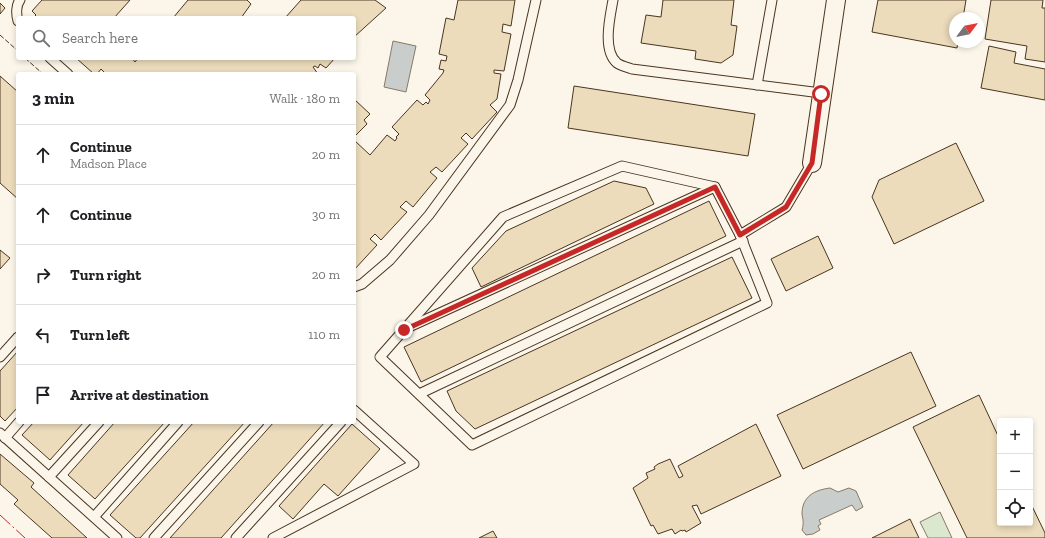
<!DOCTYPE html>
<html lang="en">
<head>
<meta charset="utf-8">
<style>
	:root { --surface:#fff; --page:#f6f6f6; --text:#202124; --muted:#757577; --line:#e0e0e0 }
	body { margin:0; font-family:"Zilla Slab",serif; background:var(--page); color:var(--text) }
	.controls { position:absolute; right:12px; bottom:12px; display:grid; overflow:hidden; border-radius:4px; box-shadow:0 2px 6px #0003 }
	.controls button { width:36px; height:36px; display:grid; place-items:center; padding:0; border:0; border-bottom:1px solid var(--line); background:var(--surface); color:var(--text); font:20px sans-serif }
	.compass { position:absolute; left:949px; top:12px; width:36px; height:36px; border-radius:50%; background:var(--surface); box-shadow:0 2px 6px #0003; rotate:58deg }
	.stop { position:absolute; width:12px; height:12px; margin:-9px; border:3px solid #c62828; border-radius:50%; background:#fff }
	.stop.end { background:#c62828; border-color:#fff; box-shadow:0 1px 4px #0008 }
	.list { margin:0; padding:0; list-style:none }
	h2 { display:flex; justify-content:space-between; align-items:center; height:52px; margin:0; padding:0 16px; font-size:17px }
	h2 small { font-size:13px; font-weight:400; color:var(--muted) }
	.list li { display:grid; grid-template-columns:26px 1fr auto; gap:12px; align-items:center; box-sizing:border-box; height:60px; padding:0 16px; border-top:1px solid var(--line) }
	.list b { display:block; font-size:15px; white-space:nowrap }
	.list p { margin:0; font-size:13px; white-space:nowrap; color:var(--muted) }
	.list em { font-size:13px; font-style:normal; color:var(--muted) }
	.icon { flex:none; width:22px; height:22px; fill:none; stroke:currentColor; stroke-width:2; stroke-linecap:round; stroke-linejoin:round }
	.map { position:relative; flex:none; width:1045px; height:538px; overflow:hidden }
	.search { position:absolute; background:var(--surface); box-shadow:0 2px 6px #0003; left:16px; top:16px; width:340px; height:44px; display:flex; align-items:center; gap:10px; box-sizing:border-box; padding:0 14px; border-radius:4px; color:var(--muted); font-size:15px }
	.panel { position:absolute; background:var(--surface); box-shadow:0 2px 6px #0003; left:16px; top:72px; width:340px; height:352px; border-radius:4px }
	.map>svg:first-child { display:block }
</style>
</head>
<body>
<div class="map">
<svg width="1045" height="538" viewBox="0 0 1045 538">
	<rect width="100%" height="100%" fill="#fbf6e9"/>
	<path fill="#dce7d0" stroke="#887966" d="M940,512L952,538H928L920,522Z"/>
	<g fill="#c9cecd" stroke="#887966">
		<path d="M393,41L416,46L406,92L384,87Z"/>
		<path d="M830,488L838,492L849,488L856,491L863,507L856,511L852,505L819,520L821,524L818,526L820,530L813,534L806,535L802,530C804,523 803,520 802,514C802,496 815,490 830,488Z"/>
	</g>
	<g fill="#ecdcbc" stroke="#4a3520">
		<path d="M42,0H130L114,18H33L36,15L32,11Z"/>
		<path d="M188,0H247L251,4L241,18H173Z"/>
		<path d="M301,0H375L386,8L354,37V18H285Z"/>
		<path d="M458,0H515L511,26L503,24L502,32L511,34L504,71L494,70V73L501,74L497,99L490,105L497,112L472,139L466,133L461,138L468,144L442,172L436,167L430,172L437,178L413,207L406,201L400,207L407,212L381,240L375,234L370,239L377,245L354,270V140L370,155L387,135L395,141L397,138L396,137L399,134L392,127L417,100L423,105L426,102L428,104L430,100L425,95L443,73L444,70L439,69L441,60L446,61L447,56L439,54L446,18L454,20Z"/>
		<path d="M663,0H734L731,25L737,26L733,55L721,63L695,59L696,51L641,43L646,15L661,17Z"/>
		<path d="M878,0H966L963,18H955V42H958L957,48L872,32Z"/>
		<path d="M991,0H1043L1042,8H1045V62L1025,59L1027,46L985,39Z"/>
		<path d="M0,3L5,8L0,14Z"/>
		<path d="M989,46L1016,52L1014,63L1045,69V100L981,88Z"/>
		<path d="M76,58H132L135,62L138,58H335L326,68L320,64L318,68L315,66L313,67L318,74H106L101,69L97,74H94Z"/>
		<path d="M0,76L18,92V199L0,183Z"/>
		<path d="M574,86L755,114L748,156L568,128Z"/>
		<path d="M354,99L370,114L364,120L367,124L354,137Z"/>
		<path d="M956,143L984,201L894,244L872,197L879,180Z"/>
		<path d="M614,181L646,188L654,204L481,287L472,268L506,231Z"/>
		<path d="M709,201L726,236L421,382L404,347Z"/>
		<path d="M818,236L833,268L786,291L771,259Z"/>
		<path d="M0,250L10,258L0,269Z"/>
		<path d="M732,257L752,298L475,429L456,411L447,391Z"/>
		<path d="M18,351V407L5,421L0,416V371Z"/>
		<path d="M911,352L936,406L803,469L777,415Z"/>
		<path d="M979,395L1000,440V523H1030V502L1045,533V538H967L913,427Z"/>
		<path d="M34,422H84L50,460L22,435Z"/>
		<path d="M115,422H165L95,499L68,475Z"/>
		<path d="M194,422H245L140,538H136L110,515Z"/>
		<path d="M274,422H325L221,538H170Z"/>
		<path d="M352,424L380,449L338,496L324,484L293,519L279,506Z"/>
		<path d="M756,424L781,476L701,514L697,505L692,506L701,523L686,532L685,530L682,531L681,530L675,534L672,529L658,534L653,525L651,526L633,488L648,478L646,473L655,469L654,467L658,464L670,459L679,478L683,476L678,466Z"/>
		<path d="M0,454L34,483L31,487L87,538H52L14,504L18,500L0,484Z"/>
		<path d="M910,519L919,538H872Z"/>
		<path d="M493,531L497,538H479Z"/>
	</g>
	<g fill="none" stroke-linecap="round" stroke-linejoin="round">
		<g stroke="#4a3520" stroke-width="11">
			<g id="lane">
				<path d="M613,0C610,17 602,50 617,63C621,66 627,67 632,69L821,93"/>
				<path d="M18,21C16,14 16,5 20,0"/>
				<path d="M50,58L68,74"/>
				<path d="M757,85L772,0"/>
				<path d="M622,166L715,187L740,235L767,303L472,445L380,357L503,217Z"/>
				<path d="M740,235L786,207L812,163"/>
				<path d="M354,287L362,284L390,260L429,215L510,105L518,80L536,0"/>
				<path d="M407,328L715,187"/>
				<path d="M0,357L18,337"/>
				<path d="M419,394L743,241"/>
				<path d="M0,433L117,538"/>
				<path d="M5,438L19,422"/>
				<path d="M49,477L99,422"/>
				<path d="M94,517L178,422"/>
				<path d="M154,538L259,422"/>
				<path d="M236,538L341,422"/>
				<path d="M273,538L414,464L354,410"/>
			</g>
		</g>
		<g stroke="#4a3520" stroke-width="20">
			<path id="street" d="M812,163L836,0"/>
		</g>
		<use href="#lane" stroke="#fbf6e9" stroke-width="9"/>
		<use href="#street" stroke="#fbf6e9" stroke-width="18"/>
		<g stroke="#4a3520" stroke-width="1" stroke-dasharray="5 2" stroke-linecap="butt">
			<path d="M0,35L18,51"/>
			<path d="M25,58L43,74"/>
		</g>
		<path stroke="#c62828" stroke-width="1" stroke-dasharray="14 3 2 3" stroke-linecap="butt" d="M0,515L25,538"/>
	</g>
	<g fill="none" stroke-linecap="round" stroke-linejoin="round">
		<path stroke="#c62828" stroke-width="5" d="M404,330L715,187L740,235L786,207L812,163L821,94"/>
	</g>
</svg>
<div class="controls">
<button>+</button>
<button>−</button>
<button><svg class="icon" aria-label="locate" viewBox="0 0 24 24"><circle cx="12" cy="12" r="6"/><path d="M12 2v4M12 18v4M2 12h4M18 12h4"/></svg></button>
</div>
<svg class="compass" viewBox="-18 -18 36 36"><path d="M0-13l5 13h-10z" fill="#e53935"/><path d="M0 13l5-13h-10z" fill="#757577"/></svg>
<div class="stop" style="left:821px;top:94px"></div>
<div class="stop end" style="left:404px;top:330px"></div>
<div class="search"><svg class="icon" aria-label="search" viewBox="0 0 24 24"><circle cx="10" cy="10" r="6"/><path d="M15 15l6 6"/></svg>Search here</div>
<section class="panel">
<h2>3 min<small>Walk · 180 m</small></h2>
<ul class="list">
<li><svg class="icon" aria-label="ahead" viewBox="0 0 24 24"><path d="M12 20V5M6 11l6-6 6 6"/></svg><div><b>Continue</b><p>Madson Place</p></div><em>20 m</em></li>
<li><svg class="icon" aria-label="ahead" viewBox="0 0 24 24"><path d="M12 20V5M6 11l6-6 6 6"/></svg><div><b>Continue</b></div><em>30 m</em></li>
<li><svg class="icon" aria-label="right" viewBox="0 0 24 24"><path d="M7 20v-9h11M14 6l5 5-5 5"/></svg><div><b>Turn right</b></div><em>20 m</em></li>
<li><svg class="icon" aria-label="left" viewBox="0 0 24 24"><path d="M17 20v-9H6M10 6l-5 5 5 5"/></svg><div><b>Turn left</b></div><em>110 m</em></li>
<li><svg class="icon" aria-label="arrive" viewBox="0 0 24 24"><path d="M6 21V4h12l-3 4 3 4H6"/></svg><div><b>Arrive at destination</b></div></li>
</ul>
</section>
</div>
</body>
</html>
